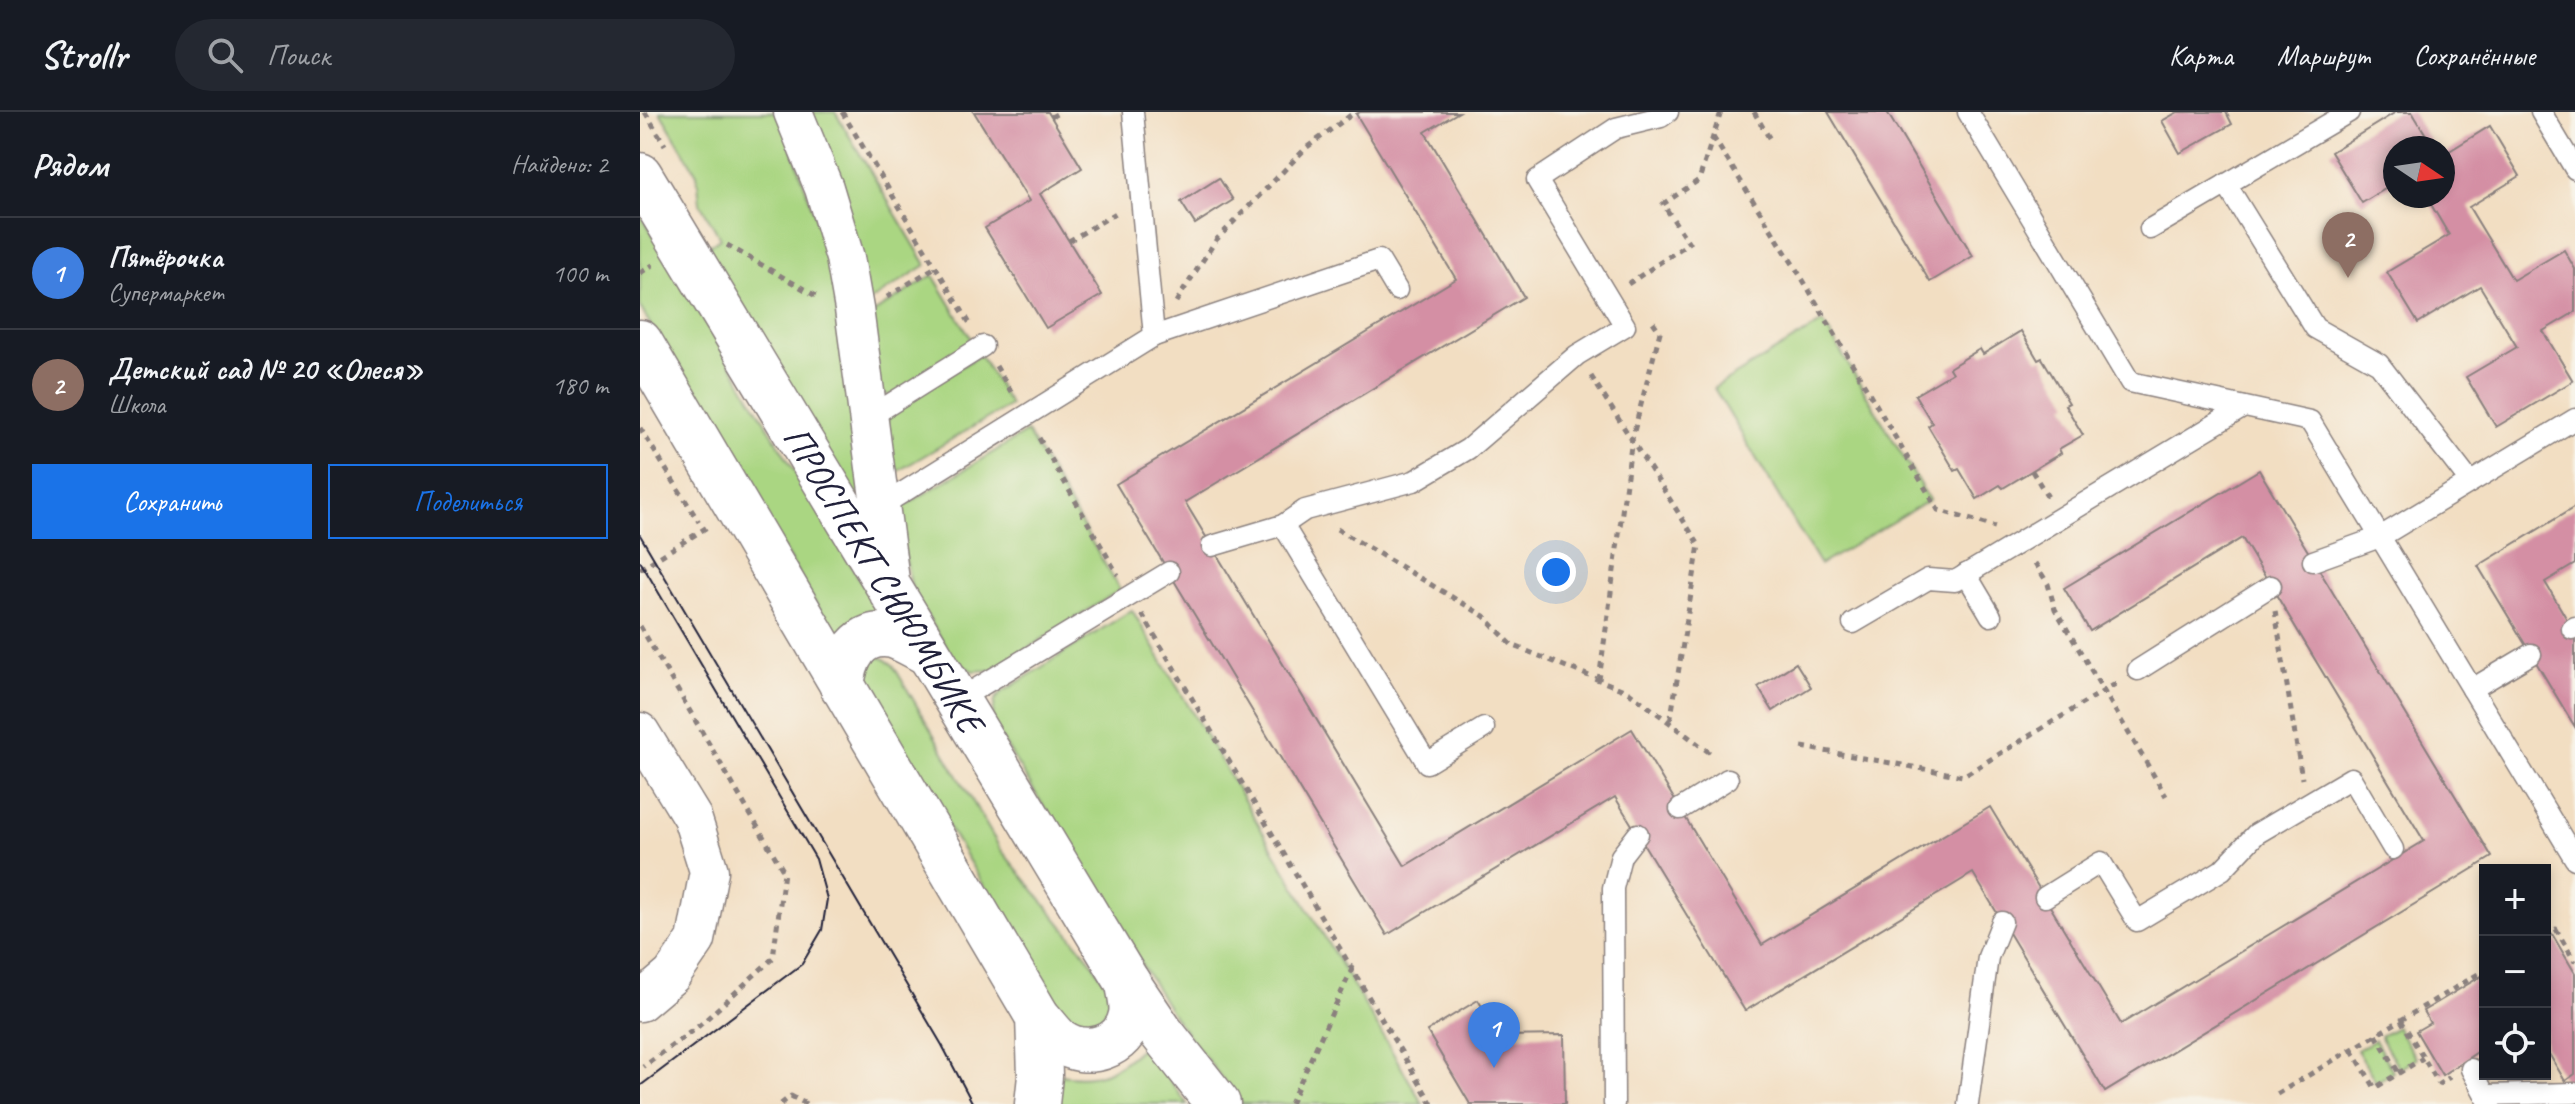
<!DOCTYPE html>
<html lang="ru">
<head>
<meta charset="utf-8">
<style>
	:root { --surface:#171b24; --page:#242831; --text:#f1f3f6; --muted:#9ea1a6; --line:#363941; --accent:#1a73e8 }
	body { margin:0; font-family:Caveat,sans-serif; background:var(--page); color:var(--text) }
	.controls { position:absolute; right:24px; bottom:24px; display:grid; overflow:hidden; border-radius:0px; box-shadow:0 4px 12px #0003 }
	.controls button { width:72px; height:72px; display:grid; place-items:center; padding:0; border:0; border-bottom:2px solid var(--line); background:var(--surface); color:var(--text); font:40px sans-serif }
	.compass { position:absolute; left:1743px; top:24px; width:72px; height:72px; border-radius:50%; background:var(--surface); box-shadow:0 4px 12px #0003; rotate:103deg }
	.you { position:absolute; left:916px; top:460px; width:28px; height:28px; margin:-20px; border:6px solid #fff; border-radius:50%; background:#1a73e8; box-shadow:0 0 0 12px #1a73e833 }
	.badge { display:grid; place-items:center; width:52px; height:52px; border-radius:50%; background:var(--accent); color:#fff; font-size:26px; font-weight:700 }
	.pin { position:absolute; translate:-50% -66px; filter:drop-shadow(0 2px 4px #0008) }
	.pin::after { content:''; position:absolute; top:42px; width:28px; height:24px; background:inherit; clip-path:polygon(0 0,100% 0,50% 100%) }
	.list { margin:0; padding:0; list-style:none }
	h2 { display:flex; justify-content:space-between; align-items:center; height:104px; margin:0; padding:0 32px; font-size:34px }
	h2 small { font-size:26px; font-weight:400; color:var(--muted) }
	.list li { display:grid; grid-template-columns:52px 1fr auto; gap:24px; align-items:center; box-sizing:border-box; height:112px; padding:0 32px; border-top:2px solid var(--line) }
	.list b { display:block; font-size:30px; white-space:nowrap }
	.list p { margin:0; font-size:26px; white-space:nowrap; color:var(--muted) }
	.list em { font-size:26px; font-style:normal; color:var(--muted) }
	.actions { display:flex; gap:16px; padding:24px 32px }
	.actions a { flex:1; padding:18px 0; border:2px solid var(--accent); border-radius:0px; text-align:center; font-size:28px; color:var(--accent) }
	.actions .main { background:var(--accent); color:#fff }
	.icon { flex:none; width:44px; height:44px; fill:none; stroke:currentColor; stroke-width:2; stroke-linecap:round; stroke-linejoin:round }
	.map { position:relative; flex:none; width:1935px; height:992px; overflow:hidden }
	header { display:flex; align-items:center; gap:48px; box-sizing:border-box; height:112px; padding:0 40px; background:var(--surface); border-bottom:2px solid var(--line) }
	header strong { font-size:38px }
	nav { display:flex; gap:44px; margin-inline-start:auto; font-size:28px }
	.search { width:560px; height:72px; background:var(--page); display:flex; align-items:center; gap:20px; box-sizing:border-box; padding:0 28px; border-radius:44px; color:var(--muted); font-size:30px }
	main { display:flex }
	aside { flex:1; background:var(--surface) }
	.map>svg:first-child { display:block }
</style>
</head>
<body>
<header>
<strong>Strollr</strong>
<div class="search"><svg class="icon" aria-label="search" viewBox="0 0 24 24"><circle cx="10" cy="10" r="6"/><path d="M15 15l6 6"/></svg>Поиск</div>
<nav><a>Карта</a><a>Маршрут</a><a>Сохранённые</a></nav>
</header>
<main>
<aside>
<h2>Рядом<small>Найдено: 2</small></h2>
<ul class="list">
<li><span class="badge" style="background:#3f7fe0">1</span><div><b>Пятёрочка</b><p>Супермаркет</p></div><em>100 m</em></li>
<li><span class="badge" style="background:#8d6e63">2</span><div><b>Детский сад № 20 «Олеся»</b><p>Школа</p></div><em>180 m</em></li>
</ul>
<div class="actions"><a class="main">Сохранить</a><a>Поделиться</a></div>
</aside>
<div class="map">
<svg width="1935" height="992" viewBox="0 0 1935 992">
	<rect width="100%" height="100%" fill="#f7f3e8"/>
	<filter id="ink" filterUnits="userSpaceOnUse"><feTurbulence type="fractalNoise" baseFrequency=".0125" numOctaves="2"/><feDisplacementMap in="SourceGraphic" scale="16" xChannelSelector="R" yChannelSelector="G"/><feConvolveMatrix kernelMatrix="1 2 1 2 8 2 1 2 1" color-interpolation-filters="sRGB"/></filter>
	<filter id="wash" filterUnits="userSpaceOnUse"><feTurbulence type="fractalNoise" baseFrequency=".006" numOctaves="4" result="noise"/><feDisplacementMap in="SourceGraphic" scale="32" xChannelSelector="R" yChannelSelector="G"/><feGaussianBlur stdDeviation="1.8" result="paint"/><feColorMatrix in="noise" values="0 0 0 0 0 0 0 0 0 0 0 0 0 0 0 0 0 1.4 0 .05"/><feComposite in="paint" operator="in"/></filter>
	<g filter="url(#wash)">
		<rect width="100%" height="100%" fill="#f2dec2"/>
		<g fill="#aad682" stroke="#667c5e" stroke-width="2">
			<path d="M20,0H136L145,15L190,149L225,403L64,137L80,126L60,91L57,62Z"/>
			<path d="M171,0H195L286,153L227,191Z"/>
			<path d="M0,101L244,508L201,534L0,195Z"/>
			<path d="M293,163L335,233L251,284L240,281L229,204Z"/>
			<path d="M1183,210L1289,388L1180,453L1074,276Z"/>
			<path d="M340,243L370,293L253,362L245,312L257,294Z"/>
			<path d="M387,320L480,478L353,558L333,559L314,548L273,481L257,409L258,400L264,394Z"/>
			<path d="M492,498L783,992H602L534,905L352,611L355,588L361,581Z"/>
			<path d="M233,544L243,546L253,553L361,738L452,850L466,872L469,884L468,894L462,905L451,912L441,914L427,911L218,566Z"/>
			<path d="M1757,915L1776,947L1759,957L1740,924Z"/>
			<path d="M1735,928L1753,960L1736,970L1717,938Z"/>
			<path d="M504,933L547,992H413L415,962C456,970 475,961 504,933Z"/>
		</g>
		<g id="blocks">
			<g fill="#d48fa4">
				<path d="M334,0H408L442,56L400,82L462,183L406,216L345,116L389,89Z"/>
				<path d="M720,0H819L785,20L884,185L545,390L765,754L992,617L1122,833L1350,695L1481,912L1784,729L1602,426L1450,519L1424,476L1619,358L1852,745L1465,980L1333,761L1105,899L975,685L747,823L476,372L816,167L716,2Z"/>
				<path d="M1188,0H1247L1333,144L1290,170Z"/>
				<path d="M1538,0H1586L1592,12L1540,41L1522,9Z"/>
				<path d="M1756,0H1772L1794,36H1755V71L1722,91L1691,40Z"/>
				<path d="M1850,14L1880,64L1829,95L1873,168L1924,138L1935,157V200L1903,219L1933,269L1856,315L1826,265L1877,235L1840,174L1778,211L1747,160L1809,123L1786,84H1803V43Z"/>
				<path d="M579,66L593,88L555,112L541,90Z"/>
				<path d="M1381,219L1398,248L1402,246L1429,291L1425,293L1443,323L1419,337L1421,341L1363,376L1360,373L1337,387L1319,357L1315,359L1288,314L1292,311L1275,283L1312,261L1309,256L1340,237L1343,242Z"/>
				<path d="M1935,395V452L1905,470L1935,521V615L1838,454Z"/>
				<path d="M1156,551L1171,575L1133,599L1118,575Z"/>
				<path d="M1912,822L1935,861V962L1925,969L1905,935V827Z"/>
				<path d="M1845,862V935L1802,963L1776,919L1790,911L1783,899Z"/>
				<path d="M838,888L860,924L924,923L925,992H830L787,919Z"/>
			</g>
		</g>
	</g>
	<g filter="url(#ink)">
		<use href="#blocks" fill-opacity="0" stroke="#8a807e" stroke-width="2"/>
		<g fill="none" stroke-linecap="round" stroke-linejoin="round">
			<g stroke="#8a807e" stroke-width="23">
				<g id="lane">
					<path d="M1328,0L1490,270L1670,309L1935,747"/>
					<path d="M1901,0L1935,57"/>
					<path d="M1586,72L1675,216L1739,252L1830,370"/>
					<path d="M1510,117L1709,0"/>
					<path d="M514,224L739,148L757,178"/>
					<path d="M228,306L343,234"/>
					<path d="M241,394L514,224L493,0"/>
					<path d="M643,413L787,651L844,616"/>
					<path d="M572,434L643,413L665,398L774,369L828,337L937,243L985,214L897,68L976,16L1021,5L1028,0"/>
					<path d="M1673,449L1740,425L1935,307"/>
					<path d="M1326,462L1351,504"/>
					<path d="M1213,511L1288,467L1315,469L1604,295"/>
					<path d="M1932,517L1935,515"/>
					<path d="M1498,558L1631,474"/>
					<path d="M1832,577L1891,542"/>
					<path d="M316,589L529,460"/>
					<path d="M1040,697L1088,667"/>
					<path d="M1405,785L1461,750L1497,809L1582,758L1616,722L1711,666L1753,737"/>
					<path d="M1831,957L1850,992"/>
					<path d="M1845,983L1935,981"/>
					<path d="M974,992L973,776L981,744L998,722"/>
					<path d="M1328,992L1348,845L1362,810"/>
				</g>
			</g>
			<g stroke="#8a807e" stroke-width="41">
				<g id="street">
					<path d="M153,0L184,76L205,146L214,197L251,476"/>
					<path d="M0,620L52,705L69,759L56,828L32,863L0,890"/>
				</g>
			</g>
			<g stroke="#8a807e" stroke-width="47">
				<g id="secondary">
					<path id="s1" d="M0,63L488,871L521,920L578,992"/>
					<path d="M0,230L398,905C405,912 412,923 420,929C446,947 485,936 491,903C493,893 489,880 488,871"/>
					<path d="M202,574C205,546 218,517 253,524C264,527 277,536 288,541"/>
					<path d="M397,992L400,964L398,905"/>
				</g>
			</g>
			<g stroke="#8a807e" stroke-width="5" stroke-dasharray="6 6" stroke-linecap="butt">
				<path d="M5,0L25,33"/>
				<path d="M202,0L332,215"/>
				<path d="M1114,0L1131,29"/>
				<path d="M411,5L420,0"/>
				<path d="M1073,25L1163,168L1298,398L1355,415"/>
				<path d="M429,129L476,101"/>
				<path d="M87,133L176,184"/>
				<path d="M0,161L13,153"/>
				<path d="M988,172L1049,131L1023,92L1059,68L1081,0"/>
				<path d="M247,185L297,154"/>
				<path d="M536,190L576,128L666,36L715,0"/>
				<path d="M356,254L373,283"/>
				<path d="M951,264L1059,433L1030,611"/>
				<path d="M0,316L59,410"/>
				<path d="M399,326L478,463"/>
				<path d="M1392,359L1408,385"/>
				<path d="M697,417L844,504L872,533L989,580L1074,644"/>
				<path d="M1395,451L1408,472L1415,497L1526,684"/>
				<path d="M0,457L69,414"/>
				<path d="M1635,499L1662,667"/>
				<path d="M502,502L792,992"/>
				<path d="M0,514L144,760L133,846L60,913L3,955"/>
				<path d="M959,568L992,327L1020,220L1011,207"/>
				<path d="M1162,635L1323,664L1477,571"/>
				<path d="M1905,823L1916,817L1935,850"/>
				<path d="M1761,908L1799,972L1810,965"/>
				<path d="M1736,923L1759,961"/>
				<path d="M1712,938L1735,976L1783,946"/>
				<path d="M1637,982L1845,858"/>
				<path d="M141,992L151,984L166,992"/>
				<path d="M650,992L713,855"/>
			</g>
			<use href="#lane" stroke="#fff" stroke-width="20"/>
			<use href="#street" stroke="#fff" stroke-width="38"/>
			<use href="#secondary" stroke="#fff" stroke-width="44"/>
			<g stroke="#22223b" stroke-width="2">
				<path d="M0,423L302,933L333,992"/>
				<path d="M0,449L176,747L187,787L182,818L162,852L0,974"/>
			</g>
		</g>
	</g>
	<g text-anchor="middle" stroke-width="7" stroke-linejoin="round" paint-order="stroke">
		<g font-size="38" fill="#22223b" stroke="#f7f3e8">
			<text dy="13" stroke="none"><textPath href="#s1" startOffset="472">ПРОСПЕКТ СЮЮМБИКЕ</textPath></text>
		</g>
	</g>
</svg>
<div class="controls">
<button>+</button>
<button>−</button>
<button><svg class="icon" aria-label="locate" viewBox="0 0 24 24"><circle cx="12" cy="12" r="6"/><path d="M12 2v4M12 18v4M2 12h4M18 12h4"/></svg></button>
</div>
<svg class="compass" viewBox="-18 -18 36 36"><path d="M0-13l5 13h-10z" fill="#e53935"/><path d="M0 13l5-13h-10z" fill="#9ea1a6"/></svg>
<div class="you"></div>
<div class="pin badge" style="left:854px;top:956px;background:#3f7fe0">1</div>
<div class="pin badge" style="left:1708px;top:166px;background:#8d6e63">2</div>
</div>
</main>
</body>
</html>
